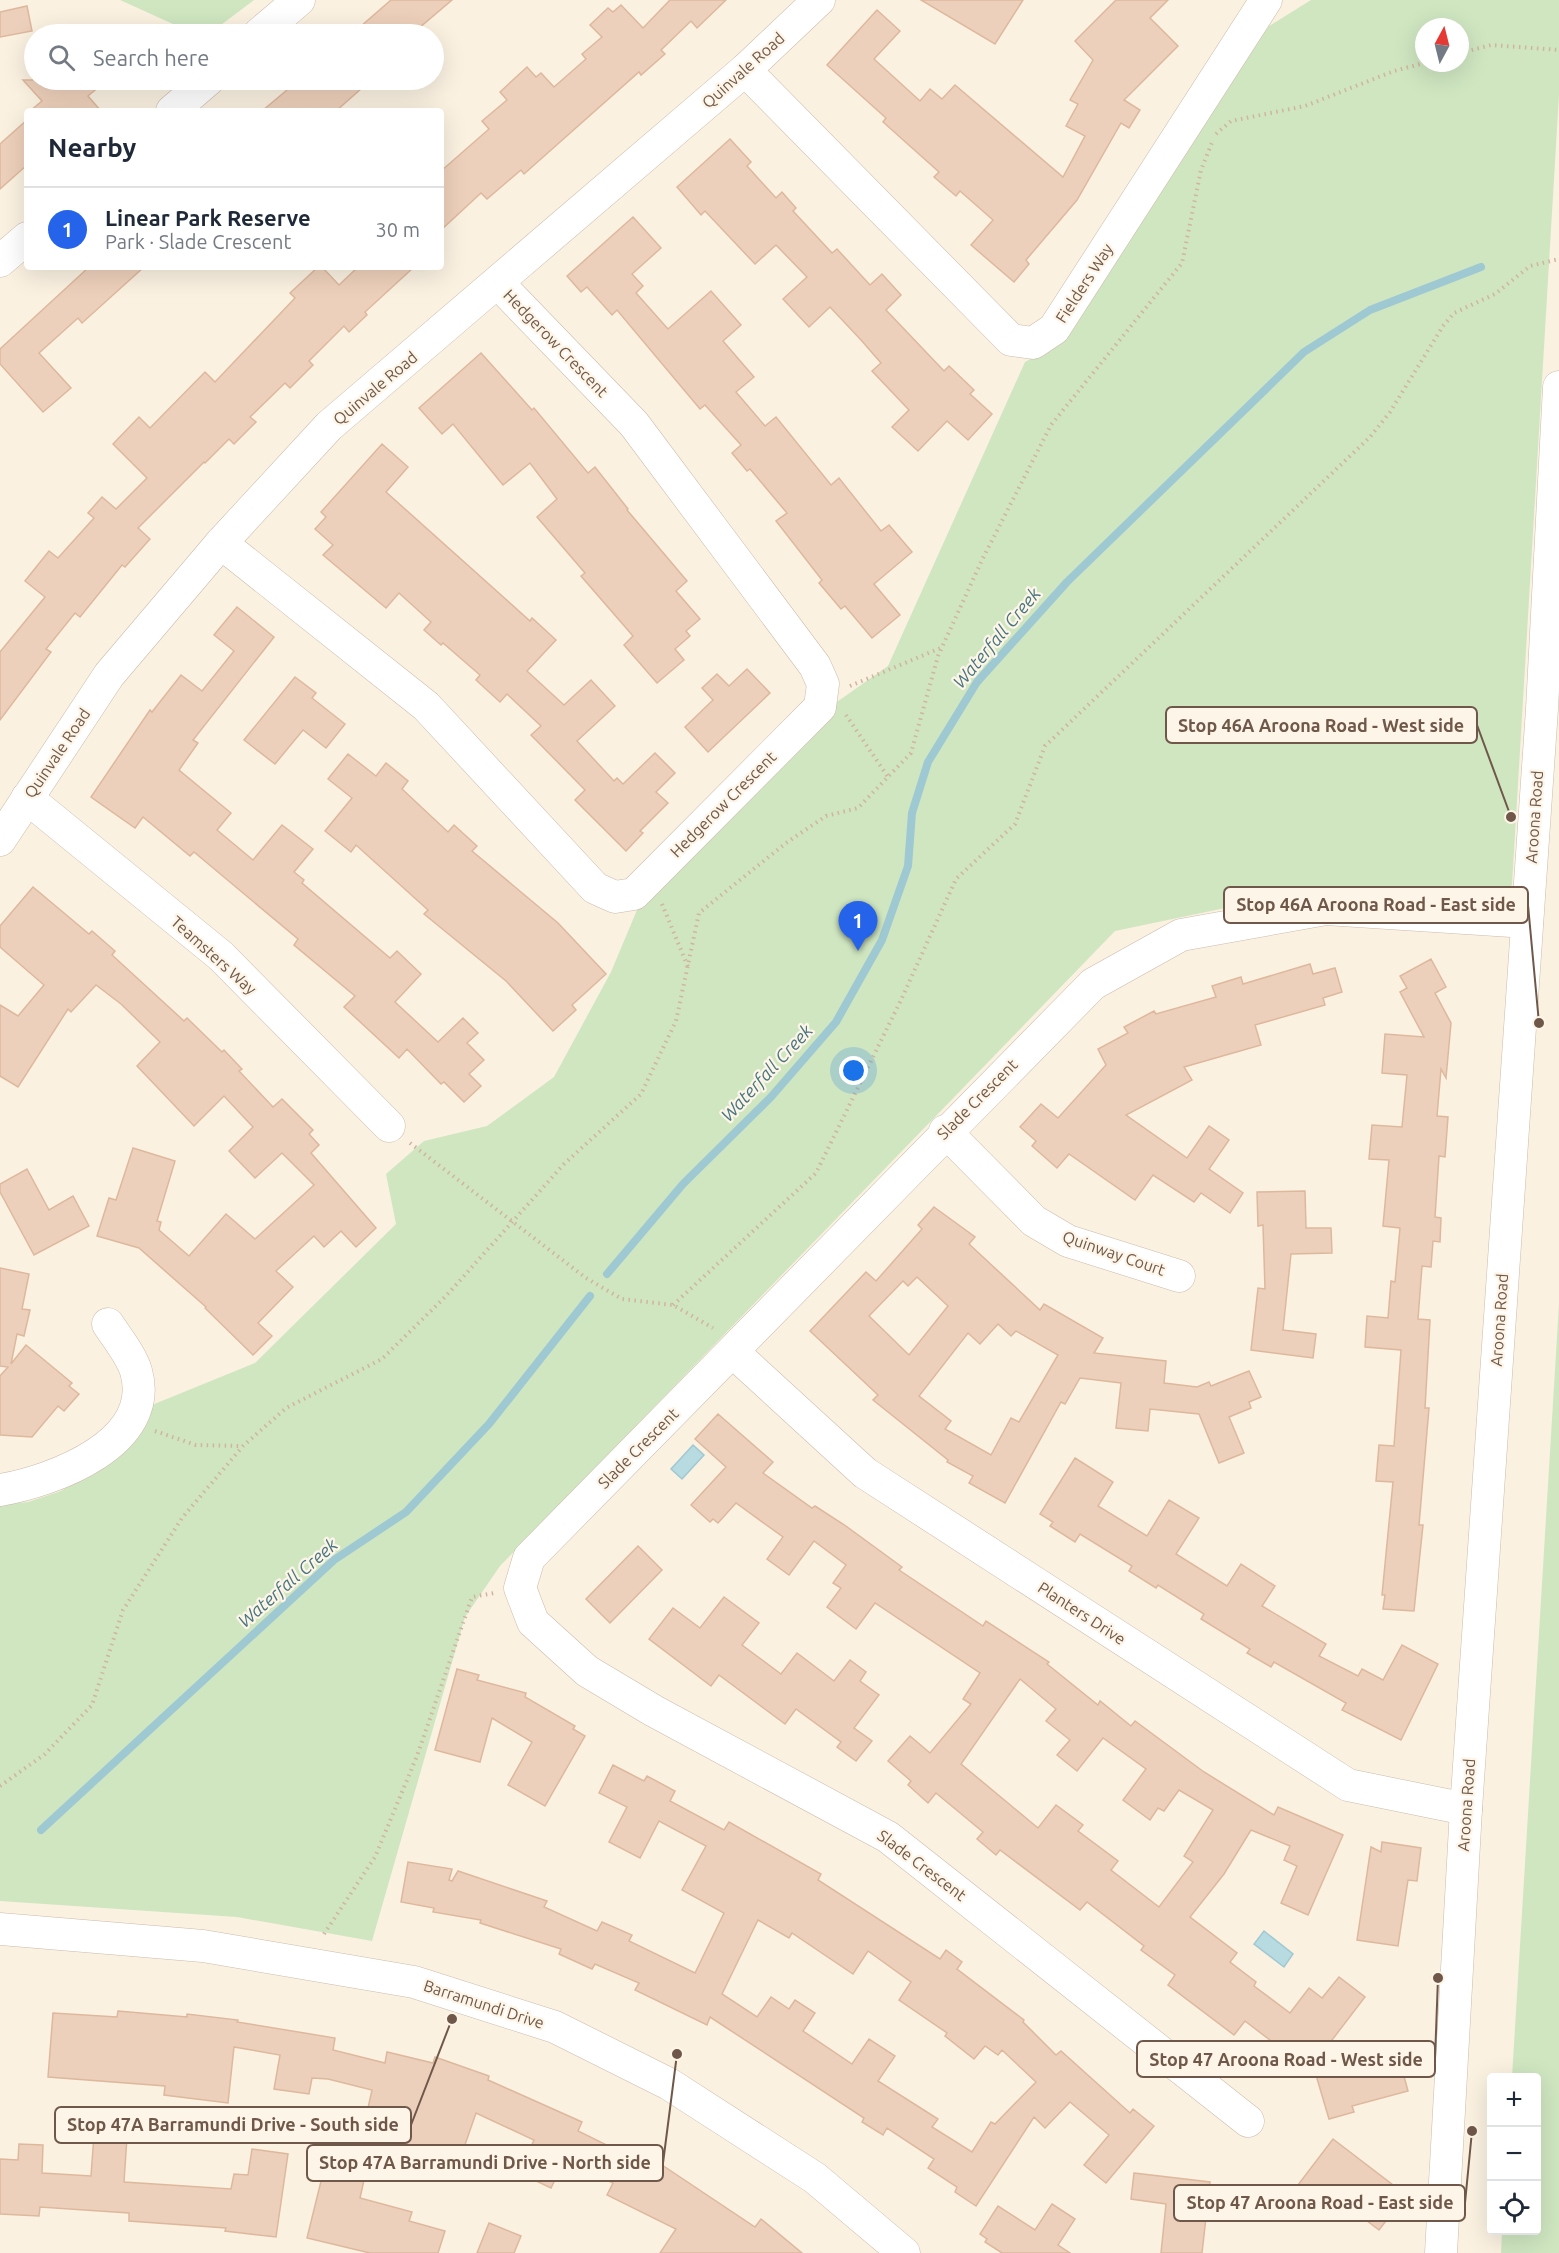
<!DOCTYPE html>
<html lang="en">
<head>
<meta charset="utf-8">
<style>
	:root { --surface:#fff; --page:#f6f6f7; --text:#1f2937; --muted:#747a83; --line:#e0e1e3; --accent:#2563eb }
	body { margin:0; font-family:Ubuntu,sans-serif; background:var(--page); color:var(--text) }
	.controls { position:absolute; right:18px; bottom:18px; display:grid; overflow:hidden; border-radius:6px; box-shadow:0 6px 24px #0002 }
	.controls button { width:54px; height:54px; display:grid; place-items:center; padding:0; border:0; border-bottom:2px solid var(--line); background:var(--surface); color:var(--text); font:30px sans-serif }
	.compass { position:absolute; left:1415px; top:18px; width:54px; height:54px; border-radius:50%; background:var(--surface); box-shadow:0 6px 24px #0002; rotate:7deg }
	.you { position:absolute; left:854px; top:1071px; width:21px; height:21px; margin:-15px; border:4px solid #fff; border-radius:50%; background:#1a73e8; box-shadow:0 0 0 9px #1a73e833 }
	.badge { display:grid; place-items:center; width:39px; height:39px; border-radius:50%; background:var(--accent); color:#fff; font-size:20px; font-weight:700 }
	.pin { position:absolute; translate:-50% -50px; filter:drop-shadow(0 2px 3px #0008) }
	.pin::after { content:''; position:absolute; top:32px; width:21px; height:18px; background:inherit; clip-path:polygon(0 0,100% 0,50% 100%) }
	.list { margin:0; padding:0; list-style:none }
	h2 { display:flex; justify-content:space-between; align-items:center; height:78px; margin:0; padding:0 24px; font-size:26px }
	h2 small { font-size:20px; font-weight:400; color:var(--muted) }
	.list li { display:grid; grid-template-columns:39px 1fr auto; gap:18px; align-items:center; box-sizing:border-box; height:84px; padding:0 24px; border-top:2px solid var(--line) }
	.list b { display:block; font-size:22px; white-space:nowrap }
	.list p { margin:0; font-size:20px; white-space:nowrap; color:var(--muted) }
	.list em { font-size:20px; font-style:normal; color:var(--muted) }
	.icon { flex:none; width:33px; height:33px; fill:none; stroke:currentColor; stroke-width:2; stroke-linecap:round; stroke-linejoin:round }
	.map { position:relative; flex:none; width:1559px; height:2253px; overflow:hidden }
	.search { position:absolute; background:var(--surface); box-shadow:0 6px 24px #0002; left:24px; top:24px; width:420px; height:66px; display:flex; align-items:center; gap:15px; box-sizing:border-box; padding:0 21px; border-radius:33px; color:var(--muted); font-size:22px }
	.panel { position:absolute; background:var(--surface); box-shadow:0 6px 24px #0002; left:24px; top:108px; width:420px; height:162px; border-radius:6px }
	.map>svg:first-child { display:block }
</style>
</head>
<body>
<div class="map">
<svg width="1559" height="2253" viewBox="0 0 1559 2253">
	<rect width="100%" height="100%" fill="#faf1e1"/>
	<g fill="#cfe6c1" fill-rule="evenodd">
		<path d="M120,0H254L209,34H195Z"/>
		<path d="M1311,0H1559V95L1512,885L1485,903L1317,889L1115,931L500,1566L465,1617L372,1941L237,1917L0,1901V1505L28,1502L61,1491L94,1471L147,1407L255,1363L396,1224L386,1174L424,1141L487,1126L554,1077L611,972L637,910L834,704L888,666L1025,362L1057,344L1269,26ZM1424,27H1460V63H1424Z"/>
		<path d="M1559,1304V2253H1501L1502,2231L1536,2230V2078L1512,2077Z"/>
	</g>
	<g fill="#b8dae1" stroke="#9fc9d2" stroke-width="1.5">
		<path d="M693,1445L704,1455L682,1479L671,1469Z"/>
		<path d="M1264,1931L1293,1954L1284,1967L1254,1944Z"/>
	</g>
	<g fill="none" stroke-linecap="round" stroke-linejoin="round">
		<g stroke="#9fc9d2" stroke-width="8">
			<path d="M607,1274L683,1184L771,1097L836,1022L882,940L908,866L912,813L928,762L977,682L1067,582L1304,352L1370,310L1481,267"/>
			<path d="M41,1830L334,1560L406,1512L489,1424L590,1296"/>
		</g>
	</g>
	<g fill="#edd0bb" stroke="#deb89d" stroke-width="1.5" fill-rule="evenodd">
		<path d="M391,0H452L412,34H352Z"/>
		<path d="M670,0H726L697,28L691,21L661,50L665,54L641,75L639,72L524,174L521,170L487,199L481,193L441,230V171L489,129L482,121L507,100L500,92L527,67L536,77L541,73L554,87L586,59L582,54L602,37L590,25L608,8L613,12L621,5L643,28Z"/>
		<path d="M921,0H1023L995,44Z"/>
		<path d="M1116,0H1168L1150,18L1178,46L1124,100L1140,110L1129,128L1121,123L1077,200L1026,260L1029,264L1014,282L971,245L993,220L960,191L956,196L934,177L939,172L883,122L886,118L827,65L877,10L900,31L874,59L920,101L930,89L942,99L955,85L1063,177L1085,136L1066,126L1078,104L1070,100L1093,60L1075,41Z"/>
		<path d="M27,6L32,31L0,37V12Z"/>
		<path d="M23,80H107L88,96L101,111H30L42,101Z"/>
		<path d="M299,80H371L336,111H262Z"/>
		<path d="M27,120V165L0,189V144Z"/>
		<path d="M730,139L751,162L747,166L776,198L782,192L796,208L793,211L832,253L837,249L870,285L882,274L901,295L886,310L944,371L949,366L974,390L970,394L992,414L968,440L947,421L918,451L892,427L909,410L872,371L881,363L861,340L830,307L809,327L783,299L807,277L776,245L755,264L705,211L701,215L677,187Z"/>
		<path d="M633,217L661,248L632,274L643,286L636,293L668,329L711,291L741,325L723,341L754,377L736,392L765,426L776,417L831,485L839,478L881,531L889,525L912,552L874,584L900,615L872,638L845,606L841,609L819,583L822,580L776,521L787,513L750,469L747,471L732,453L741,445L705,405L700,409L617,310L612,315L587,287L581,292L567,276Z"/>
		<path d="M89,267H144L82,323L78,318L39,353L71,388L43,412L0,364V349Z"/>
		<path d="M318,267H322L339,285L358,267H414L365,312L367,315L349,332L344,326L309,361L313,365L290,388L285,383L250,417L256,422L234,444L229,439L205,463L204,462L138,528L150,539L125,567L122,565L80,617L75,613L46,649L51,652L0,720V652L45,597L25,581L49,551L58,558L94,518L88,513L102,497L116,509L147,478L113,444L139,417L150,428L205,372L215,382L295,298L290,293Z"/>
		<path d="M481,353L532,410L534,408L588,473L595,467L628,509L627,510L687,581L676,591L700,619L686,631L690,636L675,649L684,660L657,683L624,645L633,636L581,576L585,573L537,517L557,499L530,463L503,485L453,424L442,434L419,408Z"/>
		<path d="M382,444L408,467L386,492L530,621L532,618L556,640L527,671L564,705L591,680L615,706L577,741L614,781L617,778L623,784L655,753L675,773L656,792L668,803L640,831L643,833L626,851L575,800L585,790L531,735L541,726L507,694L500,702L476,680L480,675L443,643L441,645L424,630L431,622L399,593L386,608L323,555L333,545L315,529L326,517L321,512Z"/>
		<path d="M237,607L274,637L193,740L198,743L179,770L231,813L217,830L253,860L282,825L313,849L294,872L304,880L302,883L390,958L397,951L421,974L395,1002L438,1042L463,1018L478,1033L467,1043L484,1060L469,1074L481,1086L464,1102L444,1082L441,1084L407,1049L399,1058L344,1007L355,996L294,945L298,939L194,852L190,856L143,817L135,828L91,797L150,710L152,712L181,675L202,691L234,651L214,635Z"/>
		<path d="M747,669L770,693L708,752L685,727L713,700L702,688L717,674L729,686Z"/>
		<path d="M295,677L316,693L312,698L345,724L326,748L303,730L275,764L244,740Z"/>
		<path d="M348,754L376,776L386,763L408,781L402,789L448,832L454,825L477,846L472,851L558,923L606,974L572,1005L576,1010L553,1031L506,981L424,914L428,910L356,845L351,852L325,831L352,798L328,779Z"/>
		<path d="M33,887L89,934L92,931L115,951L112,955L184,1021L187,1018L222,1052L224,1050L242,1069L239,1071L273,1107L282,1099L313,1130L309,1134L319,1145L311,1153L376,1228L356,1247L341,1231L324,1247L314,1236L276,1271L293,1287L258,1323L272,1336L253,1355L205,1308L206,1307L139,1248L97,1236L109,1198L116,1200L133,1148L175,1161L157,1221L161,1222L159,1230L189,1256L226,1214L255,1239L314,1185L282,1153L255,1178L229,1151L253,1127L224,1096L194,1126L137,1066L160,1042L121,1004L96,985L71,1012L68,1009L18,1087L0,1076V1005L18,1016L44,985L0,947V926Z"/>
		<path d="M1431,959L1446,987L1435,993L1451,1023L1446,1078L1441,1069L1437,1116L1448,1117L1445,1157L1439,1156L1435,1217L1441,1218L1440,1242L1433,1241L1431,1267L1422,1266L1418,1319L1430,1320L1425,1408H1429L1419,1525H1423L1414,1611L1383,1609L1385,1595H1382L1393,1482L1376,1481L1379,1445L1394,1446L1401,1350L1365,1347L1367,1316L1388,1318L1391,1281L1395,1282L1400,1228L1383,1226L1389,1160L1369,1159L1372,1125L1402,1127L1407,1075L1382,1073L1385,1034L1424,1037L1400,992L1407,988L1400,976Z"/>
		<path d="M1310,964L1313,974L1335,968L1342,992L1323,998L1325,1005L1255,1025L1261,1045L1184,1067L1192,1080L1126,1115L1187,1158L1209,1126L1229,1140L1209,1169L1243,1193L1230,1213L1201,1193L1194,1202L1153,1175L1135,1200L1069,1154L1057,1168L1032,1146L1036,1141L1020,1127L1041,1104L1058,1118L1106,1065L1098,1049L1128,1033L1124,1027L1154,1011L1156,1014L1216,997L1212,986L1241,977L1243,984Z"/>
		<path d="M27,1169L49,1210L73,1196L89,1226L34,1255L0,1192V1184Z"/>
		<path d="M1305,1191L1306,1228H1331L1332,1253L1291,1254L1283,1330L1316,1334L1313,1358L1251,1350L1258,1288L1265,1289L1263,1225L1258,1226L1257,1192Z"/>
		<path d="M934,1207L975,1237L969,1244L1040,1310L1044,1304L1103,1338L1094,1353L1166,1361L1164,1383L1197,1387L1209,1382L1211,1386L1249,1371L1261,1397L1249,1402L1251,1408L1229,1417L1244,1453L1219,1463L1199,1414L1150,1409L1148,1431L1116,1428L1121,1383L1080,1378L1065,1404L1061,1402L1005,1503L969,1483L973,1476L947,1462L948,1460L873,1400L878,1395L810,1331L866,1272L876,1281L922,1229L918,1225ZM917,1277L948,1306L909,1355L869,1316L903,1281L908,1286ZM998,1324L1011,1336L1016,1331L1058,1355L1019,1422L1011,1418L991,1455L945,1429L951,1421L919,1396L968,1333L980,1344Z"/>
		<path d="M0,1268L29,1274L22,1309L30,1310L24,1336L17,1334L11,1364L26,1345L72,1383L69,1386L79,1394L64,1411L58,1406L32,1437L0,1435V1376L8,1367L0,1366Z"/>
		<path d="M718,1414L773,1462L763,1473L812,1508L815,1506L843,1524L902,1567L899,1570L983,1626L986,1621L1049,1662L1047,1664L1098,1705L1100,1701L1131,1726L1135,1721L1204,1772L1274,1815L1278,1807L1343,1835L1308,1915L1281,1903L1297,1866L1284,1860L1290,1846L1251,1830L1224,1874L1190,1917L1237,1953L1230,1962L1256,1982L1254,1986L1290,2013L1309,1988L1322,1998L1339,1977L1365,1997L1309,2070L1245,2021L1234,2035L1168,1985L1175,1975L1141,1950L1144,1946L1087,1902L1080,1910L1000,1850L996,1855L977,1839L983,1832L936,1793L928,1803L908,1785L911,1781L888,1761L910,1736L930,1753L971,1704L963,1699L980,1673L875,1603L856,1629L827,1607L841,1588L833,1583L846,1565L814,1541L789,1575L767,1559L783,1537L736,1503L718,1523L713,1519L710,1522L691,1505L726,1467L695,1439ZM1020,1679L1056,1709L1046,1721L1070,1740L1057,1755L1077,1771L1103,1738L1146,1769L1123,1800L1150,1820L1158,1808L1164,1811L1179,1790L1213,1810L1184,1856L1193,1862L1159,1907L1111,1870L1118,1861L1078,1831L1083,1825L1056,1805L1038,1828L961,1764Z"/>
		<path d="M1075,1458L1113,1482L1098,1506L1147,1536L1169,1500L1199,1518L1176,1554L1227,1586L1241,1564L1275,1586L1262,1606L1326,1644L1319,1656L1358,1676L1362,1669L1383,1680L1402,1645L1438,1664L1401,1740L1342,1710L1346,1703L1274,1662L1271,1667L1247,1653L1250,1649L1201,1619L1204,1614L1158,1585L1156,1588L1129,1571L1132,1566L1080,1534L1075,1542L1050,1526L1053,1522L1040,1514Z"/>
		<path d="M638,1546L662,1570L610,1623L586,1599Z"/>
		<path d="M724,1597L759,1623L742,1645L781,1674L797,1653L834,1681L850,1660L866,1672L860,1681L879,1695L854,1728L872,1741L856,1761L837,1747L841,1742L796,1709L785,1724L719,1675L711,1686L649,1639L673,1608L700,1628Z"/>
		<path d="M457,1669L479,1675L477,1680L526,1693L525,1697L575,1726L573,1729L585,1736L545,1806L508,1785L532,1742L492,1718L480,1762L435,1750Z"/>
		<path d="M613,1765L644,1781L647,1776L675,1791L670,1801L724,1830L729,1822L821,1874L818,1880L940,1959L946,1950L962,1962L957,1969L1024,2020L1023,2022L1056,2055L1061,2051L1130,2113L1133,2109L1154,2126L1106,2183L1084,2165L1109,2135L1070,2102L1045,2128L1034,2117L976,2206L955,2192L957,2187L928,2168L934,2159L887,2128L883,2135L862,2122L864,2118L710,2017L707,2025L635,1990L639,1983L595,1964L592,1969L559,1954L561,1949L480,1923L481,1920L433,1912L434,1908L401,1902L408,1862L452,1869L449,1880L452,1881L458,1871L547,1901L544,1907L597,1931L602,1922L632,1935L629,1941L695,1973L724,1913L682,1890L706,1846L659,1821L640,1858L609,1842L627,1807L599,1793ZM758,1920L789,1938L792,1933L853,1974L868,1951L911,1982L899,2000L947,2033L945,2036L974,2059L985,2046L998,2055L1002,2050L1036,2082L995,2124L991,2122L972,2152L932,2127L938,2119L878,2081L895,2056L869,2039L852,2064L803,2031L815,2013L795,2000L789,2009L771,1997L757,2017L722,1994Z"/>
		<path d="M1382,1842L1421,1848L1417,1881L1408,1880L1398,1946L1357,1940L1371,1847L1381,1852Z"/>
		<path d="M118,2011L187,2017V2014L238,2020L237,2022L335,2038L333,2050L385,2063L387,2052L433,2063L435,2057L489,2076L488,2080L582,2122L578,2131L643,2163L647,2155L755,2227L761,2219L802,2253H660L676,2229L607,2195L613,2183L565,2159L551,2188L519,2173L534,2140L476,2113L459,2162L406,2144L411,2129L366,2117L372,2090L328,2079L312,2078L309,2094L274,2089L280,2055L234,2047L228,2103L164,2095L165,2086L48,2077L53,2013L117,2017Z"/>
		<path d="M1398,2054L1408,2091L1352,2106L1354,2112L1329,2119L1316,2075Z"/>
		<path d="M94,2135L127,2137L124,2182L231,2189L234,2174L248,2175L252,2149L288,2154L276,2237L225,2231L226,2228L129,2221V2213L40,2207L39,2216L0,2214V2159L18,2160L19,2144L43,2145L42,2173L91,2176Z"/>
		<path d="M1333,2139L1406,2195L1379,2230L1329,2192L1314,2212L1291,2194Z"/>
		<path d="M326,2161L366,2171L360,2198L412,2212L409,2221L445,2231L438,2253H370L307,2238Z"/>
		<path d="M1134,2173L1210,2182L1202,2253H1161L1166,2204L1131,2199Z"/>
		<path d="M1052,2204L1075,2219L1058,2245L1070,2253H1002L985,2242L987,2239L980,2234L998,2206L1035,2230Z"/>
		<path d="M489,2223L521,2236L514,2253H477Z"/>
	</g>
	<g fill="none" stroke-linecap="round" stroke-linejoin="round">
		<g stroke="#ccbbac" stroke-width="33">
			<g id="minor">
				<path d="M259,34L299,0"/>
				<path d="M745,70L1011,340L1033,343L1054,329L1266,0"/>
				<path d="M172,111L208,80"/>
				<path d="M0,261L27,238"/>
				<path d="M221,543L426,706L595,888L615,897L634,894L820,707L823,684L815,666L634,424L498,283"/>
				<path d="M27,798L221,956L389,1126"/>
				<path d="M0,840L109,675L221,543L329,426L745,70L819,0"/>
				<path d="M945,1131L1034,1221L1068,1241L1179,1276"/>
				<path d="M733,1352L865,1473L1348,1785L1466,1809"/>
				<path d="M0,1490C53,1481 157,1443 136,1371C131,1355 117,1338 108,1324"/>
				<path d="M0,1929L203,1946L414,1982L555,2027L669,2084L815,2178L904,2253"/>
				<path d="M1248,2121L888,1837L654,1711L587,1671L533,1622L520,1588L529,1558L1093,984L1181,935L1326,909L1527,922"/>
				<path d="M1441,2253L1466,1809L1542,709L1559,387"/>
			</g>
		</g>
		<g stroke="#d1b49f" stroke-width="4" stroke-dasharray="1.5 4.5" stroke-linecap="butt">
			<path d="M1460,53L1491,45L1559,50"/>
			<path d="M1216,134L1231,121L1305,106L1394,71L1424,63"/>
			<path d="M850,686L943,647"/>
			<path d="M846,715L888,777"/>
			<path d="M662,904L688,967"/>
			<path d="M410,1143L586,1278L622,1299L673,1305L713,1328"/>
			<path d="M673,1305L816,1173L901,1000L956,879L1015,824L1045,746L1370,437L1390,412L1443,326L1454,313L1495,294L1530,266L1559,259"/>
			<path d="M155,1431L196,1445L242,1446"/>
			<path d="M0,1786L45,1754L92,1705L123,1610L182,1518L243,1446L286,1408L382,1359L446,1296L564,1164L641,1094L676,1021L699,913L786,843L826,816L858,808L911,753L938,656L982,560L1051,425L1182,263L1201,170L1213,140"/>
			<path d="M324,1934L375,1857L417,1756L472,1597L494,1593"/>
		</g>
		<use href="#minor" stroke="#fff" stroke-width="32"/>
	</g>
	<g text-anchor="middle" stroke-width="4.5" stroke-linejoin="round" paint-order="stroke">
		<g font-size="16" fill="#6f584a" stroke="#fdf5e7">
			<text transform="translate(743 70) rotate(-42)" y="6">Quinvale Road</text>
			<text transform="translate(1084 283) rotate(-57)" y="6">Fielders Way</text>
			<text transform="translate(556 343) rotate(46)" y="6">Hedgerow Crescent</text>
			<text transform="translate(375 388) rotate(-40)" y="6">Quinvale Road</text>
			<text transform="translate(57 753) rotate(-56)" y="6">Quinvale Road</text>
			<text transform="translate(723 804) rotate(-45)" y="6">Hedgerow Crescent</text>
			<text transform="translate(1534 817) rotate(-86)" y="6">Aroona Road</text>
			<text transform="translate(214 955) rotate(42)" y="6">Teamsters Way</text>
			<text transform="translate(977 1099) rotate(-45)" y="6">Slade Crescent</text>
			<text transform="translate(1114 1253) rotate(19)" y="6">Quinway Court</text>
			<text transform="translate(1499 1320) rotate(-86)" y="6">Aroona Road</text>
			<text transform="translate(638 1448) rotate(-45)" y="6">Slade Crescent</text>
			<text transform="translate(1082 1613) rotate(33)" y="6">Planters Drive</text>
			<text transform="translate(1466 1805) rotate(-86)" y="6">Aroona Road</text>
			<text transform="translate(922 1865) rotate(37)" y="6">Slade Crescent</text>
			<text transform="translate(484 2004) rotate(18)" y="6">Barramundi Drive</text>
		</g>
		<g font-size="18" font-style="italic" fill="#477580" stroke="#fdf5e7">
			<text transform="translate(997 638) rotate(-50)" y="6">Waterfall Creek</text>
			<text transform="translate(767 1073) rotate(-47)" y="6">Waterfall Creek</text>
			<text transform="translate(288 1583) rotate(-41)" y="6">Waterfall Creek</text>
		</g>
	</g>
	<path fill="none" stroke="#6f584a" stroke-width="2" d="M1511 817L1477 725M1539 1023L1528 905M1438 1978L1435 2059M452 2019L411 2125M677 2054L663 2163M1472 2131L1465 2203"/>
	<g fill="#6f584a" stroke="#fdf5e7" stroke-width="2">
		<circle cx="1511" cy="817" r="6"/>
		<circle cx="1539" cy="1023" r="6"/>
		<circle cx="1438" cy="1978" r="6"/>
		<circle cx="452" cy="2019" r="6"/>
		<circle cx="677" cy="2054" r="6"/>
		<circle cx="1472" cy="2131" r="6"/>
	</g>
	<g fill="#fdf5e7" stroke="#6f584a" stroke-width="2">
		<rect x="1166" y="707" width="311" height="36" rx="6"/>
		<rect x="1224" y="887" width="304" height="36" rx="6"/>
		<rect x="1137" y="2041" width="298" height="36" rx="6"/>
		<rect x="55" y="2107" width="356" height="36" rx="6"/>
		<rect x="307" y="2145" width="356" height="36" rx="6"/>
		<rect x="1174" y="2185" width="291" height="36" rx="6"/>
	</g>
	<g font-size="18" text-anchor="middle" font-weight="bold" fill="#6f584a">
		<text x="1321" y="732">Stop 46A Aroona Road - West side</text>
		<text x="1376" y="911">Stop 46A Aroona Road - East side</text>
		<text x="1286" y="2066">Stop 47 Aroona Road - West side</text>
		<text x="233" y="2131">Stop 47A Barramundi Drive - South side</text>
		<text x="485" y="2169">Stop 47A Barramundi Drive - North side</text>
		<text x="1320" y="2209">Stop 47 Aroona Road - East side</text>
	</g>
</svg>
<div class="controls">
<button>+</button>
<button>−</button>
<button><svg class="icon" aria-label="locate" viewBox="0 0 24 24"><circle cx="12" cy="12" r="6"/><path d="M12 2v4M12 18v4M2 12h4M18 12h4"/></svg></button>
</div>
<svg class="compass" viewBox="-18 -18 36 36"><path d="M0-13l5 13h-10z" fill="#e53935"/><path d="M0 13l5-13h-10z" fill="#747a83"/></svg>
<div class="you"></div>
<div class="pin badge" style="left:858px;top:951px">1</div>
<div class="search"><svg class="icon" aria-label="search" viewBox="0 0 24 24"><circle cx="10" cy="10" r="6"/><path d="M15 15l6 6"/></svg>Search here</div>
<section class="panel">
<h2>Nearby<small></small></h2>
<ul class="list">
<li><span class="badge">1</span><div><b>Linear Park Reserve</b><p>Park · Slade Crescent</p></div><em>30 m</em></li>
</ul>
</section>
</div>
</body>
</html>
